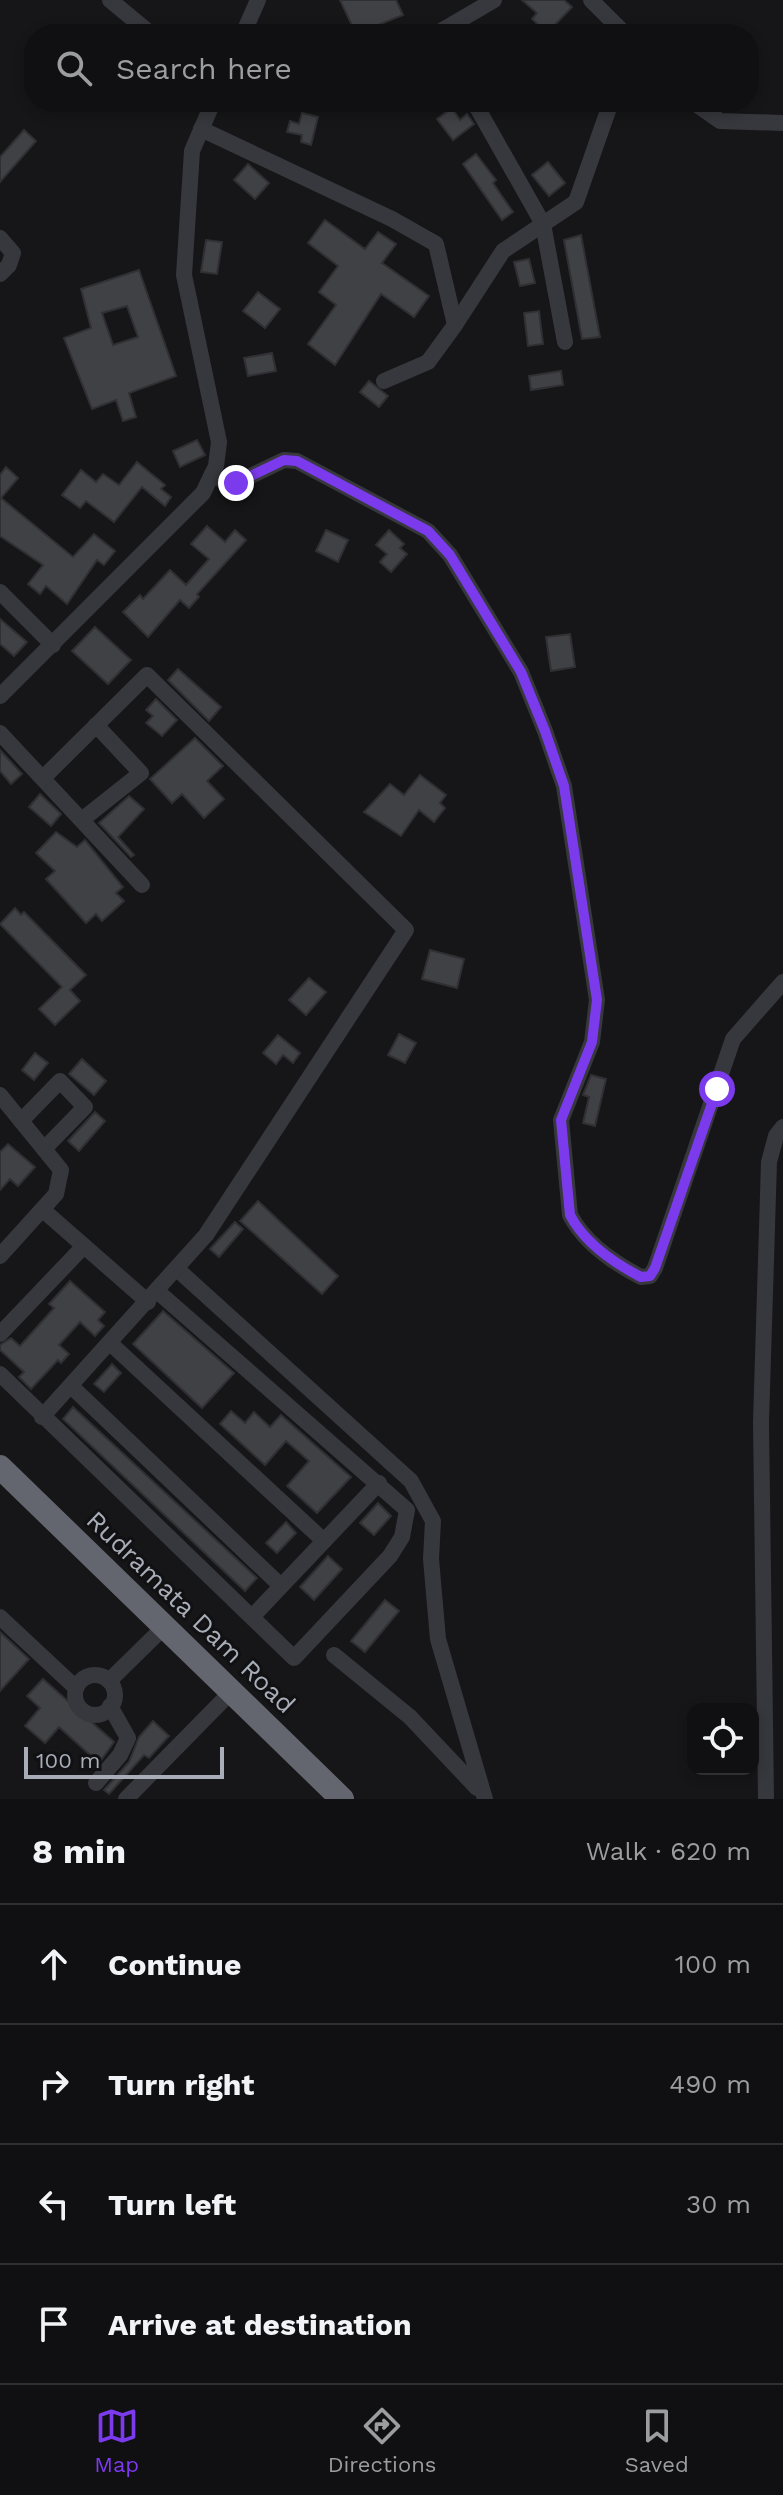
<!DOCTYPE html>
<html lang="en">
<head>
<meta charset="utf-8">
<style>
	:root { --surface:#101012; --page:#19191b; --text:#f1f3f6; --muted:#9c9d9f; --line:#303032; --accent:#7c3aed }
	body { margin:0; font-family:"Work Sans",sans-serif; background:var(--page); color:var(--text) }
	.controls { position:absolute; right:24px; bottom:24px; display:grid; overflow:hidden; border-radius:16px; box-shadow:0 4px 12px #0003 }
	.controls button { width:72px; height:72px; display:grid; place-items:center; padding:0; border:0; border-bottom:2px solid var(--line); background:var(--surface); color:var(--text); font:40px sans-serif }
	.scale { position:absolute; left:24px; bottom:20px; width:200px; box-sizing:border-box; padding-left:8px; border:4px solid #a8adb8; border-top:0; font-size:22px; line-height:28px; white-space:nowrap; color:#a8adb8; -webkit-text-stroke:6px #111113; paint-order:stroke }
	.stop { position:absolute; width:24px; height:24px; margin:-18px; border:6px solid #7c3aed; border-radius:50%; background:#fff }
	.stop.end { background:#7c3aed; border-color:#fff; box-shadow:0 2px 8px #0008 }
	.list { margin:0; padding:0; list-style:none }
	h2 { display:flex; justify-content:space-between; align-items:center; height:104px; margin:0; padding:0 32px; font-size:34px }
	h2 small { font-size:26px; font-weight:400; color:var(--muted) }
	.list li { display:grid; grid-template-columns:52px 1fr auto; gap:24px; align-items:center; box-sizing:border-box; height:120px; padding:0 32px; border-top:2px solid var(--line) }
	.list b { display:block; font-size:30px; white-space:nowrap }
	.list em { font-size:26px; font-style:normal; color:var(--muted) }
	.icon { flex:none; width:44px; height:44px; fill:none; stroke:currentColor; stroke-width:2; stroke-linecap:round; stroke-linejoin:round }
	.map { position:relative; flex:none; width:783px; height:1799px; overflow:hidden }
	.search { position:absolute; background:var(--surface); box-shadow:0 4px 12px #0003; left:24px; right:24px; top:24px; height:88px; display:flex; align-items:center; gap:20px; box-sizing:border-box; padding:0 28px; border-radius:32px; color:var(--muted); font-size:30px }
	.sheet { height:584px; background:var(--surface) }
	nav { display:flex; justify-content:space-around; align-items:center; box-sizing:border-box; height:112px; border-top:2px solid var(--line); background:var(--surface); font-size:22px; color:var(--muted) }
	nav a { display:grid; justify-items:center; gap:4px }
	nav .on { color:var(--accent) }
	.map>svg:first-child { display:block }
</style>
</head>
<body>
<div class="map">
<svg width="783" height="1799" viewBox="0 0 783 1799">
	<rect width="100%" height="100%" fill="#161618"/>
	<g fill="#404145" stroke="#303034" stroke-width="2" fill-rule="evenodd">
		<path d="M340,0H396L403,15L356,34Z"/>
		<path d="M522,0H564L572,7L547,33L532,19L537,13Z"/>
		<path d="M452,108L460,120L467,114L474,124L453,140L437,119Z"/>
		<path d="M302,113L318,117L311,145L301,142L302,135L287,132L290,121L299,124Z"/>
		<path d="M24,130L36,141L0,182V157Z"/>
		<path d="M476,154L496,180L493,183L513,212L502,220L463,164Z"/>
		<path d="M548,162L565,183L549,196L532,175Z"/>
		<path d="M248,164L269,183L255,199L234,180Z"/>
		<path d="M325,220L365,249L378,232L396,244L382,263L429,296L414,317L381,294L335,365L308,344L336,305L319,292L338,266L308,243Z"/>
		<path d="M581,235L600,337L582,339L564,240Z"/>
		<path d="M206,240L222,242L217,274L201,272Z"/>
		<path d="M529,259L535,283L520,286L514,262Z"/>
		<path d="M139,270L176,376L129,393L136,417L123,421L116,400L92,409L64,338L91,328L81,289ZM127,306L138,337L113,345L102,313Z"/>
		<path d="M258,292L280,309L265,328L243,311Z"/>
		<path d="M539,311L543,344L528,346L524,313Z"/>
		<path d="M272,353L276,371L248,376L244,358Z"/>
		<path d="M561,371L563,385L531,390L529,376Z"/>
		<path d="M369,381L388,396L379,407L360,392Z"/>
		<path d="M197,440L205,455L180,467L173,451Z"/>
		<path d="M137,462L165,485L161,489L171,497L165,506L142,487L114,522L86,501L80,508L62,495L81,470L96,482L103,474L119,485Z"/>
		<path d="M6,467L18,478L1,498L73,557L94,534L115,551L104,565L97,560L67,604L46,586L40,594L28,584L43,565L0,536V475Z"/>
		<path d="M207,526L225,542L235,530L246,540L197,594L199,597L189,608L180,600L148,637L123,612L140,595L143,599L170,570L186,585L209,559L191,544Z"/>
		<path d="M326,530L348,540L338,562L316,551Z"/>
		<path d="M389,530L404,544L400,548L407,554L391,572L380,562L387,554L376,545Z"/>
		<path d="M0,619L27,642L14,656L0,644Z"/>
		<path d="M95,627L131,660L108,684L72,651Z"/>
		<path d="M570,634L575,667L551,671L546,637Z"/>
		<path d="M178,669L221,707L209,721L168,680Z"/>
		<path d="M156,699L177,720L162,736L146,723L153,716L146,710Z"/>
		<path d="M195,738L223,766L207,781L224,799L204,818L182,794L172,803L150,779Z"/>
		<path d="M0,750L22,774L11,784L0,771Z"/>
		<path d="M420,775L446,795L440,803L445,808L434,822L419,810L401,836L364,812L390,784L404,795Z"/>
		<path d="M40,794L61,814L51,826L29,807Z"/>
		<path d="M129,796L144,809L118,837L134,855L131,857L99,823Z"/>
		<path d="M56,832L77,847L85,840L123,887L116,893L124,901L102,921L96,914L86,923L46,879L55,871L36,853Z"/>
		<path d="M15,908L21,915L24,912L86,975L70,990L80,1001L55,1025L39,1009L62,987L0,924Z"/>
		<path d="M430,950L464,959L457,988L422,979Z"/>
		<path d="M309,978L326,992L306,1015L289,1000Z"/>
		<path d="M399,1034L416,1043L405,1063L388,1055Z"/>
		<path d="M278,1035L300,1053L293,1063L283,1055L276,1064L263,1053Z"/>
		<path d="M35,1053L48,1063L34,1080L22,1070Z"/>
		<path d="M82,1059L106,1081L94,1095L69,1074Z"/>
		<path d="M591,1075L606,1079L595,1126L583,1123L589,1097L583,1095Z"/>
		<path d="M95,1112L105,1121L79,1151L68,1141Z"/>
		<path d="M8,1144L35,1167L18,1186L10,1179L0,1190V1152Z"/>
		<path d="M258,1201L338,1276L322,1294L240,1221Z"/>
		<path d="M235,1222L243,1229L219,1257L210,1249Z"/>
		<path d="M70,1281L105,1312L98,1320L104,1326L95,1336L80,1322L59,1345L69,1354L61,1363L58,1360L31,1389L19,1377L24,1372L0,1350V1345L11,1338L20,1346L54,1308L49,1304Z"/>
		<path d="M163,1311L234,1373L202,1408L133,1344Z"/>
		<path d="M112,1364L121,1373L104,1392L94,1384Z"/>
		<path d="M73,1407L257,1578L245,1591L63,1419Z"/>
		<path d="M231,1411L245,1423L254,1412L270,1427L281,1415L351,1477L317,1513L287,1486L309,1461L286,1441L265,1465L220,1424Z"/>
		<path d="M378,1503L391,1516L374,1535L360,1523Z"/>
		<path d="M286,1522L296,1533L277,1553L266,1543Z"/>
		<path d="M328,1556L342,1569L314,1600L300,1587Z"/>
		<path d="M385,1600L399,1611L365,1652L351,1641Z"/>
		<path d="M0,1632L29,1659L0,1691Z"/>
		<path d="M43,1679L114,1742L99,1763L59,1727L45,1743L25,1726L40,1708L27,1696Z"/>
		<path d="M153,1721L169,1736L149,1758L144,1755L109,1794L104,1790L129,1762L139,1737Z"/>
	</g>
	<g fill="none" stroke-linecap="round" stroke-linejoin="round">
		<g stroke="#37383d" stroke-width="16">
			<path d="M110,0L151,34"/>
			<path d="M591,0L625,34"/>
			<path d="M243,34L258,0"/>
			<path d="M436,34L494,0"/>
			<path d="M474,102L543,224L565,342"/>
			<path d="M693,102L720,121L783,123"/>
			<path d="M201,129L392,219L436,244L455,325L428,362L384,381"/>
			<path d="M0,238L13,253L9,265L0,274"/>
			<path d="M455,325L503,251L576,202L611,102"/>
			<path d="M211,476L236,483L284,460L297,461L428,531L450,555L521,672L545,731L564,786L597,1000L592,1042L561,1120L570,1215C584,1242 614,1263 641,1277L650,1276L655,1268L733,1039L783,982"/>
			<path d="M0,592L53,645"/>
			<path d="M0,696L203,493L216,466L219,442L184,275L192,151L213,102"/>
			<path d="M0,733L142,885"/>
			<path d="M83,819L141,773L96,725"/>
			<path d="M0,1095L61,1170L56,1194L0,1256"/>
			<path d="M21,1121L60,1081L85,1107L44,1149"/>
			<path d="M43,1210L148,1302"/>
			<path d="M177,1269L411,1481L433,1521L431,1559L438,1639L485,1799"/>
			<path d="M0,1334L84,1246"/>
			<path d="M110,1343L324,1541"/>
			<path d="M0,1374L294,1658L390,1556L402,1537L407,1510L157,1291"/>
			<path d="M71,1386L281,1586"/>
			<path d="M42,1417L206,1235L406,930L147,675L43,778"/>
			<path d="M0,1617L76,1688"/>
			<path d="M252,1617L379,1483"/>
			<path d="M334,1655L410,1717L477,1788"/>
			<circle cx="95" cy="1695" r="20"/>
			<path d="M109,1681L165,1626"/>
			<path d="M96,1783L120,1755L128,1738L110,1706"/>
			<path d="M126,1799L233,1690"/>
			<path d="M766,1799L761,1422L769,1162L776,1136L783,1127"/>
		</g>
		<path stroke="#63666e" stroke-width="24" d="M0,1467L342,1799"/>
	</g>
	<g fill="none" stroke-linecap="round" stroke-linejoin="round">
		<path stroke="#7c3aed" stroke-width="10" d="M236,483L284,460L297,461L428,531L450,555L521,672L545,731L564,786L597,1000L592,1042L561,1120L570,1215C584,1242 614,1263 641,1277L650,1276L655,1268L717,1089"/>
	</g>
	<g text-anchor="middle" stroke-width="6" stroke-linejoin="round" paint-order="stroke">
		<g font-size="26" fill="#a8adb8" stroke="#111113">
			<text transform="translate(191 1612) rotate(44)" y="9">Rudramata Dam Road</text>
		</g>
	</g>
</svg>
<div class="controls">
<button><svg class="icon" aria-label="locate" viewBox="0 0 24 24"><circle cx="12" cy="12" r="6"/><path d="M12 2v4M12 18v4M2 12h4M18 12h4"/></svg></button>
</div>
<div class="scale">100 m</div>
<div class="stop" style="left:717px;top:1089px"></div>
<div class="stop end" style="left:236px;top:483px"></div>
<div class="search"><svg class="icon" aria-label="search" viewBox="0 0 24 24"><circle cx="10" cy="10" r="6"/><path d="M15 15l6 6"/></svg>Search here</div>
</div>
<section class="sheet">
<h2>8 min<small>Walk · 620 m</small></h2>
<ul class="list">
<li><svg class="icon" aria-label="ahead" viewBox="0 0 24 24"><path d="M12 20V5M6 11l6-6 6 6"/></svg><div><b>Continue</b></div><em>100 m</em></li>
<li><svg class="icon" aria-label="right" viewBox="0 0 24 24"><path d="M7 20v-9h11M14 6l5 5-5 5"/></svg><div><b>Turn right</b></div><em>490 m</em></li>
<li><svg class="icon" aria-label="left" viewBox="0 0 24 24"><path d="M17 20v-9H6M10 6l-5 5 5 5"/></svg><div><b>Turn left</b></div><em>30 m</em></li>
<li><svg class="icon" aria-label="arrive" viewBox="0 0 24 24"><path d="M6 21V4h12l-3 4 3 4H6"/></svg><div><b>Arrive at destination</b></div></li>
</ul>
</section>
<nav>
<a class="on"><svg class="icon" aria-label="map" viewBox="0 0 24 24"><path d="M3 6l6-2 6 2 6-2v14l-6 2-6-2-6 2zM9 4v14M15 6v14"/></svg>Map</a>
<a><svg class="icon" aria-label="directions" viewBox="0 0 24 24"><path d="M12 3l9 9-9 9-9-9zM9 14v-3h6M13 9l2 2-2 2"/></svg>Directions</a>
<a><svg class="icon" aria-label="saved" viewBox="0 0 24 24"><path d="M7 4h10v16l-5-4-5 4z"/></svg>Saved</a>
</nav>
</body>
</html>
